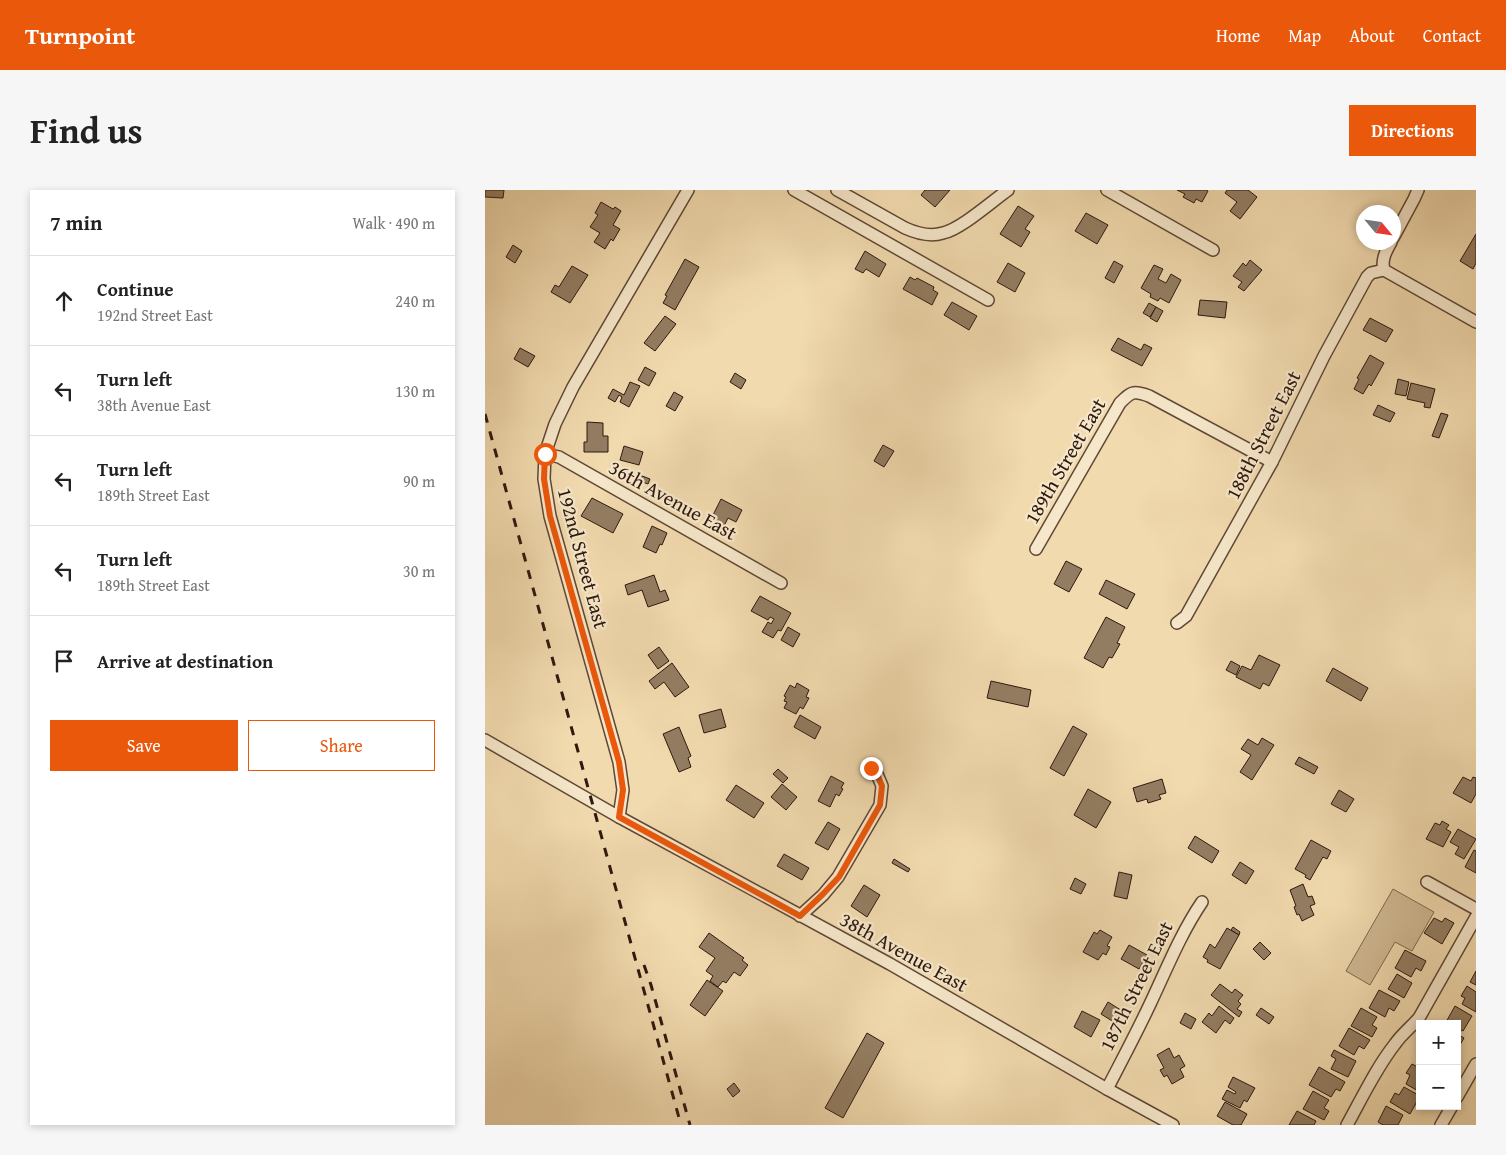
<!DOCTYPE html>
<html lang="en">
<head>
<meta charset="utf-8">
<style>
	:root { --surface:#fff; --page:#f6f6f6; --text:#222; --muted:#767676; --line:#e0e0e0; --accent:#ea580c }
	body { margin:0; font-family:"Gentium Book Plus",serif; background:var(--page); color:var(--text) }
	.controls { position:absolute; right:15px; bottom:15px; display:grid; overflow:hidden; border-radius:0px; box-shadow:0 2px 8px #0003 }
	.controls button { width:45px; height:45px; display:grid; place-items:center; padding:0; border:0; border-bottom:1px solid var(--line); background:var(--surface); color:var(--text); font:25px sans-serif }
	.compass { position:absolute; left:871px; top:15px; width:45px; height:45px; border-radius:50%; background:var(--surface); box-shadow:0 2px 8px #0003; rotate:119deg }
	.stop { position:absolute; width:15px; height:15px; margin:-11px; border:4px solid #ea580c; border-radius:50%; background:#fff }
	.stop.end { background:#ea580c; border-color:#fff; box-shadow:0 1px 5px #0008 }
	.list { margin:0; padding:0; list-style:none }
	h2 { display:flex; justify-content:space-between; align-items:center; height:65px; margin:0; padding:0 20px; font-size:21px }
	h2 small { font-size:16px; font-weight:400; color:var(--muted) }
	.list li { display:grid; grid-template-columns:32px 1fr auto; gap:15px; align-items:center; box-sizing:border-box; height:90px; padding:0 20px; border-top:1px solid var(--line) }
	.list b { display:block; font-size:19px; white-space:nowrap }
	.list p { margin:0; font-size:16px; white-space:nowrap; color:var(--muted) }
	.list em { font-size:16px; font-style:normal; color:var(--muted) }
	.actions { display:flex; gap:10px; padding:15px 20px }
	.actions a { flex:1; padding:11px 0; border:1px solid var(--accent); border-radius:0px; text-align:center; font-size:18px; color:var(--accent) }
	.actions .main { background:var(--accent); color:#fff }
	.icon { flex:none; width:28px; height:28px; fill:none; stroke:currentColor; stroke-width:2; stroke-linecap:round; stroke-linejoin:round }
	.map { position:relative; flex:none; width:991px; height:935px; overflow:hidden; border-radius:0px }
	header { display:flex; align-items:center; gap:30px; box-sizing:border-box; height:70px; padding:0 25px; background:var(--accent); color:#fff }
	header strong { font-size:24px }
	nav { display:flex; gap:28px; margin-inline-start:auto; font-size:18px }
	.intro { display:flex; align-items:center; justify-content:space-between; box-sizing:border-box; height:120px; padding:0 30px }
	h1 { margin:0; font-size:35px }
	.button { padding:12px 22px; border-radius:0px; background:var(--accent); color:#fff; font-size:18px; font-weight:700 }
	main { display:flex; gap:30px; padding:0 30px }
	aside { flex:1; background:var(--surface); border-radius:0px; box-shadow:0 2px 8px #0003 }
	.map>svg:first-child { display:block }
</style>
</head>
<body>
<header>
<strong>Turnpoint</strong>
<nav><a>Home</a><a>Map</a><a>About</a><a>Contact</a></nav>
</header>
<div class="intro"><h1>Find us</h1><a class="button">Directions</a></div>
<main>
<aside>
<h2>7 min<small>Walk · 490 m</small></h2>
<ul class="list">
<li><svg class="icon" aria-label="ahead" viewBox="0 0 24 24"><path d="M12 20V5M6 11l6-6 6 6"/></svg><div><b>Continue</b><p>192nd Street East</p></div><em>240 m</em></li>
<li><svg class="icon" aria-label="left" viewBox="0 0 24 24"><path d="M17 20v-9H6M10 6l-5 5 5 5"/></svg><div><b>Turn left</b><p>38th Avenue East</p></div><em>130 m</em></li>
<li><svg class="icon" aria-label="left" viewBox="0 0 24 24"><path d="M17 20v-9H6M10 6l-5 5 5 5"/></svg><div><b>Turn left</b><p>189th Street East</p></div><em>90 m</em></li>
<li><svg class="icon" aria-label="left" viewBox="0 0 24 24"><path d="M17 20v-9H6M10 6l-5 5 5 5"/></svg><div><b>Turn left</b><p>189th Street East</p></div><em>30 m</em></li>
<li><svg class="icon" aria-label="arrive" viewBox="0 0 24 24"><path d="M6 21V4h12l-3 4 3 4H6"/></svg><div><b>Arrive at destination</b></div></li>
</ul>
<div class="actions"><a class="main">Save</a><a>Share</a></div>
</aside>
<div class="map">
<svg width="991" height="935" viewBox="0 0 991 935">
	<rect width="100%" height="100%" fill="#f1daae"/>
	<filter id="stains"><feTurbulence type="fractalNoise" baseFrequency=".004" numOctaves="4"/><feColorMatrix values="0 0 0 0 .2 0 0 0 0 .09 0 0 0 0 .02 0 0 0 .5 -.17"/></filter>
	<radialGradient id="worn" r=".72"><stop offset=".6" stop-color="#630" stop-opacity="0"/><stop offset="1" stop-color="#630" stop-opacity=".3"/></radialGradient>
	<path fill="#d0b993" stroke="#7f6851" d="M908,699L949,722L927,761L910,752L885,795L861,781Z"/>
	<g fill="#937d62" stroke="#2e180f">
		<path d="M0,0H19L18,8L0,7Z"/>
		<path d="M440,0H465L450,17L436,5Z"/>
		<path d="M692,0H721L723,1L717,12L711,9L709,13L698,7L700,4Z"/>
		<path d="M742,0H763L772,7L755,29L745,21L752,12L740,3Z"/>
		<path d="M116,12L128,19L130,17L136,21L128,35L135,39L128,51L126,49L120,59L109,52L115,43L105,37L113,25L110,23Z"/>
		<path d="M533,16L549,26L540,39L545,42L536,57L515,44Z"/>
		<path d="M601,23L623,35L612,54L590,41Z"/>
		<path d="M991,44V73L988,79L975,71Z"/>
		<path d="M28,55L37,61L30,73L21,67Z"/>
		<path d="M380,61L401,74L394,87L381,79L378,83L370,79Z"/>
		<path d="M200,69L214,77L190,120L178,113L182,106L180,105Z"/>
		<path d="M765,70L777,80L759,101L753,97L757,92L748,86L758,73L761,76Z"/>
		<path d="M629,71L638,76L629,93L620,88Z"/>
		<path d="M523,73L540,83L530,102L512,92Z"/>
		<path d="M669,75L678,79L673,89L681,93L686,84L696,90L684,113L675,108L673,111L665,107L666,104L656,98Z"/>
		<path d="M87,76L103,85L85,113L66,102L70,95L74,97Z"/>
		<path d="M425,87L430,90L432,88L449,97L448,100L453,103L447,115L418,99Z"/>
		<path d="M715,110L742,112L740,128L713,125Z"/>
		<path d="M467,112L492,126L484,140L459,125Z"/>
		<path d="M664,113L671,117L665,127L658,123Z"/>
		<path d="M671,117L678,121L672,132L665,128Z"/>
		<path d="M180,126L191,134L170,161L159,153Z"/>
		<path d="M885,128L908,140L901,152L878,140Z"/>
		<path d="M633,148L656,160L659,154L667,158L657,176L626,160Z"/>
		<path d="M35,158L50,166L43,177L29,169Z"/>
		<path d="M885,165L899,173L886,196L884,194L878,204L869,199L874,189L872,188Z"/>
		<path d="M160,177L171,183L164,196L153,190Z"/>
		<path d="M250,183L261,190L256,199L245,192Z"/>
		<path d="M913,189L924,192L921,206L910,204Z"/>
		<path d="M145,192L155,196L144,217L135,212L137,207L134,205L130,212L123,208L128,199L139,205Z"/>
		<path d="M926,193L950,199L945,218L939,217L940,213L922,209Z"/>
		<path d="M189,202L198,207L190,221L181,216Z"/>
		<path d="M893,215L910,223L905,232L888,225Z"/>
		<path d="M956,223L963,225L954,248L947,246Z"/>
		<path d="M102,232L118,233V246H123V262H99V252H102Z"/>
		<path d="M398,255L409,261L399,277L389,271Z"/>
		<path d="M139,256L158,262L154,275L135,270Z"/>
		<path d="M152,284L165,289L163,294L150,289Z"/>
		<path d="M107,308L138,324L128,343L96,326Z"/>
		<path d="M236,309L257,320L251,332L243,328L238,338L225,331Z"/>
		<path d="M167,336L182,343L177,355L175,354L171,363L158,357Z"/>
		<path d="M581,371L597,379L584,402L569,394Z"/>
		<path d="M169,385L175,402L180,400L184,410L163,417L157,400L143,405L140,395Z"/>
		<path d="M621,390L650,404L642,419L614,404Z"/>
		<path d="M275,406L306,423L296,441L293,440L288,448L277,442L283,432L286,434L289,429L285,427L283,430L266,421Z"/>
		<path d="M621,427L640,437L632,453L635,454L627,468L624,467L618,478L599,468Z"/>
		<path d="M303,437L315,444L308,457L296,450Z"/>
		<path d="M174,457L184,471L173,479L163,465Z"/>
		<path d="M774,465L795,475L784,496L778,493L775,499L751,487L757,476L766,480Z"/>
		<path d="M746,471L755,476L751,485L741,480Z"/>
		<path d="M187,473L204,497L190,507L179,492L170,499L164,491Z"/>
		<path d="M848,478L883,498L876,511L841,491Z"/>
		<path d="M506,491L546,500L543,517L502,508Z"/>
		<path d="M312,493L324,500L321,507L324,508L318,519L315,517L311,524L299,518L302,512L299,511L301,507L299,506L305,495L310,498Z"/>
		<path d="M236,519L241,537L219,543L214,525Z"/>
		<path d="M315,525L336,537L330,549L309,537Z"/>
		<path d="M588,536L602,544L579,586L565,578Z"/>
		<path d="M194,537L206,566L203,568L206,577L194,582L178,544Z"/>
		<path d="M777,548L789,555L767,590L755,582L766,565L756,559L763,549L773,555Z"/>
		<path d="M814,567L833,577L829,584L810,574Z"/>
		<path d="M293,579L303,588L298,593L288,584Z"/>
		<path d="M346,586L359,593L356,598L358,599L354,606L351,604L345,617L333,611Z"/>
		<path d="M978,587L986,591L988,587L991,588V604L986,613L968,603Z"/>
		<path d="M677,589L681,603L674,605L676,609L663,613L662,609L652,612L648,598Z"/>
		<path d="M297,594L312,607L301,620L286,607Z"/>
		<path d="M251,595L279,613L269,628L241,610Z"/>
		<path d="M603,599L626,612L611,638L589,625Z"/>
		<path d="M854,600L869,609L861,622L846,614Z"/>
		<path d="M957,631L964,635L961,639L966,642L958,657L941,649L950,633L955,635Z"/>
		<path d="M343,632L355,639L343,660L330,653Z"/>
		<path d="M973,639L991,649L979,669L970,664L974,657L965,652Z"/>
		<path d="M710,646L734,661L727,673L703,658Z"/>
		<path d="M826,650L846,661L842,669L838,667L825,690L820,687L821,685L810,679Z"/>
		<path d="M989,660L991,661V683L980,677Z"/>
		<path d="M299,664L324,678L317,690L292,676Z"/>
		<path d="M409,669L425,679L423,682L407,673Z"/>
		<path d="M755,672L769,681L761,694L747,685Z"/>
		<path d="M634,682L647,685L642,709L629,706Z"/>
		<path d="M590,688L601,694L596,704L585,699Z"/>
		<path d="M818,694L823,707L827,706L830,714L825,716L829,725L817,731L814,724L812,725L809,717L811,716L805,700Z"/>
		<path d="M379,695L395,705L382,727L366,716Z"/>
		<path d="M949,728L957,732L960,728L969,733L957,754L939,743Z"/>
		<path d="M748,737L755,742L754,745L746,740Z"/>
		<path d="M742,738L754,745L735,779L722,772L723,770L718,767L725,754L730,758Z"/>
		<path d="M615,740L627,747L622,756L625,757L621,765L618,763L613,770L598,762L609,742L612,744Z"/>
		<path d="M224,743L259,768L257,770L263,775L255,786L249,782L241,793L238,791L233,797L225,791L228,786L221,781L230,768L214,757Z"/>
		<path d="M775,752L786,763L779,770L768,759Z"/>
		<path d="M644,755L662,765L654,779L636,769Z"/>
		<path d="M920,760L941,771L936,781L931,778L926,787L910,778Z"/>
		<path d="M991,781V795L985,792Z"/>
		<path d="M912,784L927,793L919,808L903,799Z"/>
		<path d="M222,790L238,801L220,826L205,815Z"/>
		<path d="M735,794L747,803L750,799L758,805L753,811L756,814L752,819L757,822L754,827L726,805Z"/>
		<path d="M982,796L991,802V822L977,814L980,808L976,806Z"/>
		<path d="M894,800L915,811L909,821L904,818L900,827L884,818Z"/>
		<path d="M623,812L639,822L632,834L616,824Z"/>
		<path d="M734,816L749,828L745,834L740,830L731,843L717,832L724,823L727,826Z"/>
		<path d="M970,816L987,826L978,841L972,838V834H964L961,832Z"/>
		<path d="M776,818L789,827L784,834L771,825Z"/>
		<path d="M876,818L892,827L887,835L892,838L887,847L866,836Z"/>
		<path d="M597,821L615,830L606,847L589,837Z"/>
		<path d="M700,823L711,829L706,839L695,833Z"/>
		<path d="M864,838L885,850L879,859L874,856L869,865L854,856Z"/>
		<path d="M382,843L399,853L358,928L340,918Z"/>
		<path d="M972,844L979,848L972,860Z"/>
		<path d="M684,858L689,868L694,865L700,876L695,879L699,887L687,894L682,885L679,887L675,880L679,878L672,865Z"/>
		<path d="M849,860L871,871L863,887L846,879L851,869L846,866Z"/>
		<path d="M927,874L935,878V902L921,894L925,885L921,883Z"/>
		<path d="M834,877L860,892L855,901L851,899L846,907L824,895Z"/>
		<path d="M748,887L770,898L762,912L759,910L755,918L737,909L742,900L750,904L751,902L743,897Z"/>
		<path d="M249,893L255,901L248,907L242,899Z"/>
		<path d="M919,897L935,906L925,924L905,912L910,903L914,905Z"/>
		<path d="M828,901L844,910L839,918L844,921L839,930L818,919Z"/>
		<path d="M740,912L762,924L756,935H748L732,926Z"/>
		<path d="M901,916L918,925L913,935H898L893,932Z"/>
		<path d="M812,921L831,931L829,935H804Z"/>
	</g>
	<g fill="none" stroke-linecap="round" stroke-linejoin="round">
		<g stroke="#5f4837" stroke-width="14">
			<g id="minor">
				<path d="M309,0L503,110"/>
				<path d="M352,0L420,38C431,43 445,47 458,43C476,39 506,12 523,0"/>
				<path d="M622,0L728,60"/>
				<path d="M908,48L929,9L933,0"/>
				<path d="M899,80L991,132"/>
				<path d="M899,80C896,70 901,61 906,52"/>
				<path d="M60,264L74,267L296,393"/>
				<path d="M551,359L635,213C646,202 648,200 664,206L787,272"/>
				<path d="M692,433L701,426L787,272L839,166L882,87L886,83L899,80"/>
				<path d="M0,550L134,627L405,774L622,899L688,935"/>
				<path d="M134,627L138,600L134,572L65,326L59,289L60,264L70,234L88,197L203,0"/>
				<path d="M942,692L991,719"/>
				<path d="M315,726L338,705L353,687L395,615L397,596L392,584L386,578"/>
				<path d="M622,899C637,870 652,842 666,812C682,778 696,743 717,712"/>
				<path d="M972,907L991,874"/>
				<path d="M862,935C877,908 891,878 910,854C916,845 926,837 934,828L991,727"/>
				<path d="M956,935L967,916"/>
			</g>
		</g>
		<use href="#minor" stroke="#f6e7ca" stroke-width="11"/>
		<g stroke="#2e180f" stroke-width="3" stroke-dasharray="9 9" stroke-linecap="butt">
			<path d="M0,224L196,935"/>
			<path d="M159,775L166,795L205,935"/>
		</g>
	</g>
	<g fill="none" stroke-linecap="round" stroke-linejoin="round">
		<path stroke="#ea580c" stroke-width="6" d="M60,264L59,289L65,326L134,572L138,600L134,627L315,726L338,704L354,687L395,615L397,596L392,584L386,578"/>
	</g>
	<g text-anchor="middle" stroke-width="4.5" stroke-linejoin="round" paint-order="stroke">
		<g font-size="20" fill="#2e180f" stroke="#f6e7ca">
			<text transform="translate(778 245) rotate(-63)" y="7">188th Street East</text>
			<text transform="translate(580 271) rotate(-60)" y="7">189th Street East</text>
			<text transform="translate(188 310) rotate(29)" y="7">36th Avenue East</text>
			<text transform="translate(98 368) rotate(75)" y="7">192nd Street East</text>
			<text transform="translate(419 762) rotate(29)" y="7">38th Avenue East</text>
			<text transform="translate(651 796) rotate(-64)" y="7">187th Street East</text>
		</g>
	</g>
	<rect width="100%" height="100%" filter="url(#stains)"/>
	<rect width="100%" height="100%" fill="url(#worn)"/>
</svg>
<div class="controls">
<button>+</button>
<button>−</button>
</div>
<svg class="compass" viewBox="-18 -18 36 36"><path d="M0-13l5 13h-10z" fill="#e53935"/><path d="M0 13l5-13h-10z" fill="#767676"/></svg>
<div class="stop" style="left:60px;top:264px"></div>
<div class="stop end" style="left:386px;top:578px"></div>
</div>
</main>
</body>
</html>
